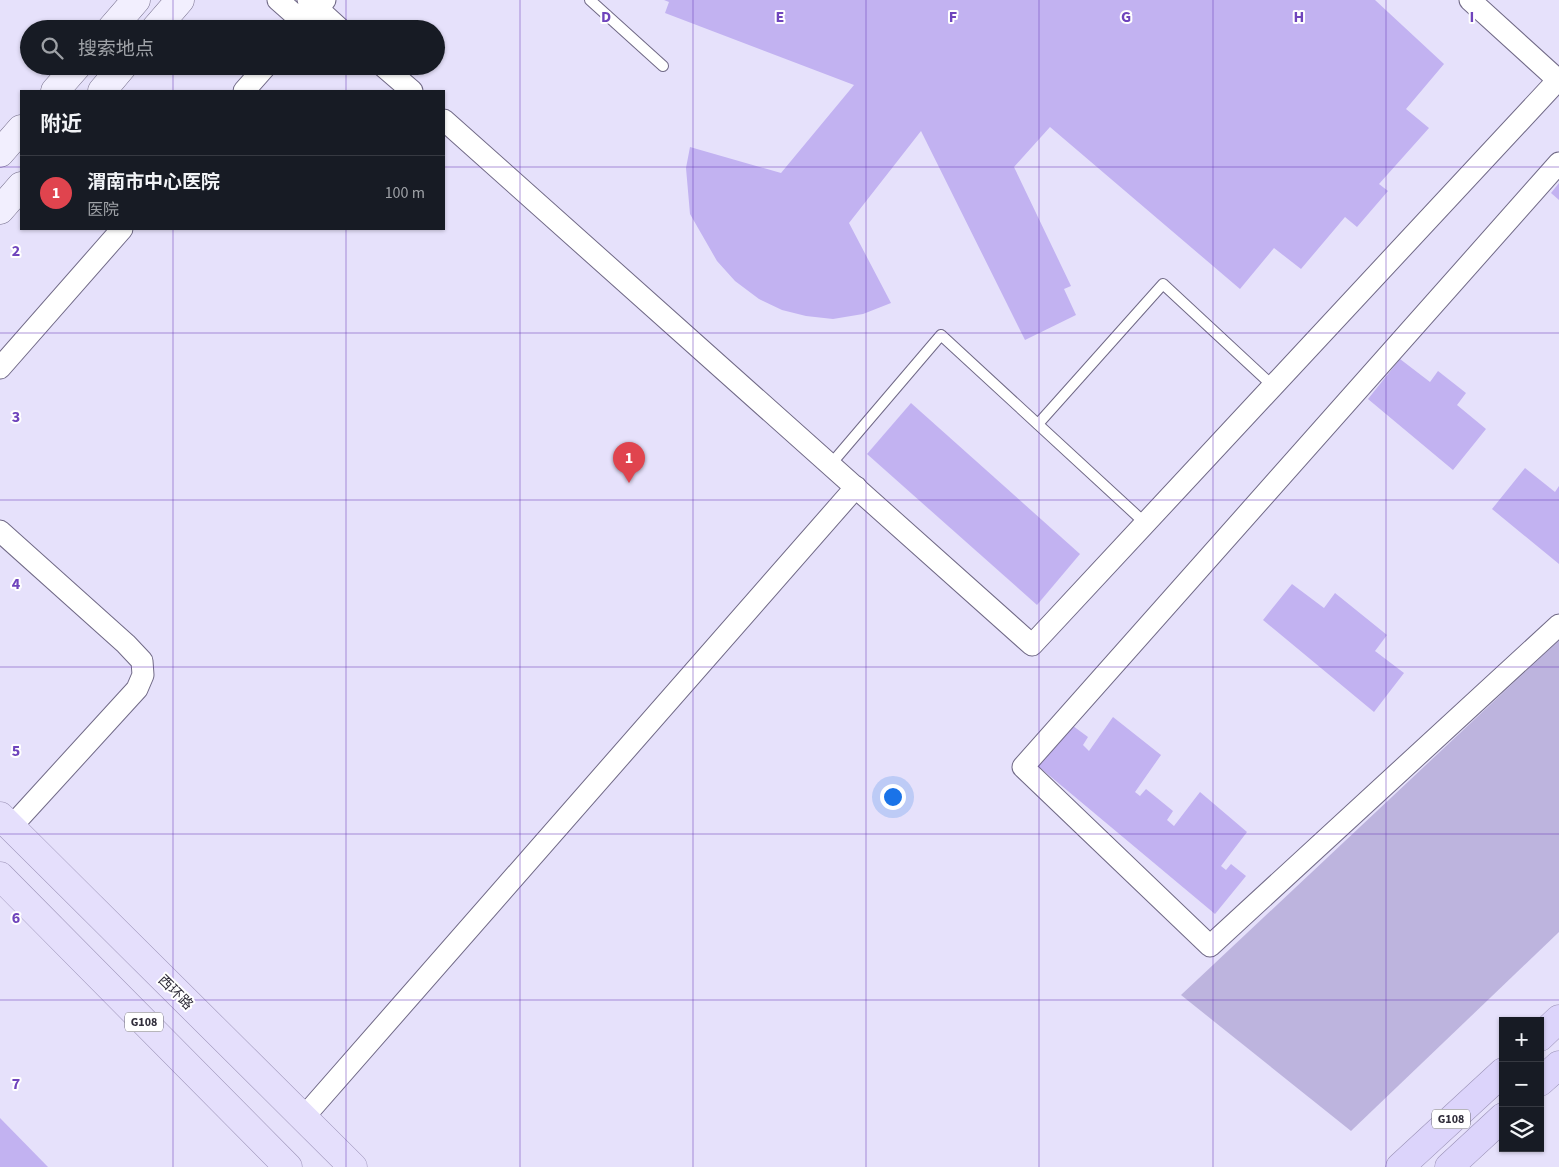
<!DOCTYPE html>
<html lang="zh">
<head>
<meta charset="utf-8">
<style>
	:root { --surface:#171b24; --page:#242831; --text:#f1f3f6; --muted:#9ea1a6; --line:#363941; --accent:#b6a4dc }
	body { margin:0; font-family:"Source Sans 3","Noto Sans SC",sans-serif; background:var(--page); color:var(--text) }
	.controls { position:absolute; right:15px; bottom:15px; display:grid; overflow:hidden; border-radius:0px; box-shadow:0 1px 4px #0004 }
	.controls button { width:45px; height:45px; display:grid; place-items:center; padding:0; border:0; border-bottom:1px solid var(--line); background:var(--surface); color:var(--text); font:25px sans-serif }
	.you { position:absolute; left:892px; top:796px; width:18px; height:18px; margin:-12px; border:4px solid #fff; border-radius:50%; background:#1a73e8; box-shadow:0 0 0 8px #1a73e833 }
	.badge { display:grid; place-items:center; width:32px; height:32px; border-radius:50%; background:var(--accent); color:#fff; font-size:16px; font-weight:700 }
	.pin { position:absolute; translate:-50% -41px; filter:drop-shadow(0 1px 2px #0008) }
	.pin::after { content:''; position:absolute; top:26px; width:18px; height:15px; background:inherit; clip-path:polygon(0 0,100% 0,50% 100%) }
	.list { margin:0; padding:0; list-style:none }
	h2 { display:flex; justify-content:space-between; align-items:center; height:65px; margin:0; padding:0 20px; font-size:21px }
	h2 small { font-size:16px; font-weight:400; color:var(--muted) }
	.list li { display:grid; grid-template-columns:32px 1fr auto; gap:15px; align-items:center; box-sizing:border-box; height:75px; padding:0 20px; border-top:1px solid var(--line) }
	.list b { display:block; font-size:19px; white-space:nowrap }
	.list p { margin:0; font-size:16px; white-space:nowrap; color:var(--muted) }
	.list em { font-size:16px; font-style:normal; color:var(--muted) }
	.icon { flex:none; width:28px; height:28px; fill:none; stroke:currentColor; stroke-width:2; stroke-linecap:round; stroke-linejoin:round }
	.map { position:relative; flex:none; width:1559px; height:1167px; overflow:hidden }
	.search { position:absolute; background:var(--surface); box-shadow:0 1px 4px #0004; left:20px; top:20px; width:425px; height:55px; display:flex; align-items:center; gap:12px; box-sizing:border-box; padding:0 18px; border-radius:28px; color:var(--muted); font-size:19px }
	.panel { position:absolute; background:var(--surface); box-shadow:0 1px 4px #0004; left:20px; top:90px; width:425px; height:140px; border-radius:0px }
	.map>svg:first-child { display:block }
</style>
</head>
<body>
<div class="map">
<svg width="1559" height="1167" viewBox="0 0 1559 1167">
	<rect width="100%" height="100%" fill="#e6e1fb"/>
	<path fill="#bdb4de" d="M1559,640V932L1351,1131L1181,995Z"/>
	<g fill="#c2b2f1">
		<path d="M664,0H1375L1444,64L1406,109L1429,128L1379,184L1388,191L1357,227L1345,217L1301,269L1274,248L1240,289L1050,127L1014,167L1071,286L1064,289L1076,315L1025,340L921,131L849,223L891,303L863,314L833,319L806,316L782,310L759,299L735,281L717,261L690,214L686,168L690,147L781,173L854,85L665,13L669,2Z"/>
		<path d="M1559,183V200L1551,193Z"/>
		<path d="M1400,359L1430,382L1438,371L1466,393L1457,405L1486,429L1453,470L1368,399Z"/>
		<path d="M911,403L1080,554L1037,605L867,454Z"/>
		<path d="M1525,468L1555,492L1559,486V564L1492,509Z"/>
		<path d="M1292,584L1324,608L1335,593L1387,635L1375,651L1404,673L1374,712L1263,620Z"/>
		<path d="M1113,717L1161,755L1135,792L1140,796L1146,789L1173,811L1167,820L1174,826L1200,792L1247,832L1221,866L1226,870L1231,864L1246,876L1215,914L1038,766L1069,723L1088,737L1083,745L1089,751Z"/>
		<path d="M0,1118L48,1167H0Z"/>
	</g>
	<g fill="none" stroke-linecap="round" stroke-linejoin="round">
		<g stroke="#706986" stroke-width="12">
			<g id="service">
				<path d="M590,0L663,66"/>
				<path d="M1038,424L1163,284L1273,386"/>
				<path d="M831,464L941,335L1145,523"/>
			</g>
		</g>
		<g stroke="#706986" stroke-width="23">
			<g id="minor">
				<path d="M278,0L304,23L317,8L308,0"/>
				<path d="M325,0L317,8L340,29"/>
				<path d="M383,66L412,91"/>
				<path d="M244,91L266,66"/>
				<path d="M444,120L1032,645L1558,80L1470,0"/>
				<path d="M1559,163L1023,767L1210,946L1559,625"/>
				<path d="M0,368L122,229"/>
				<path d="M0,531L126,644L142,661L143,675L137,689L11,827"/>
				<path d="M303,1118L856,487"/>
			</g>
		</g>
		<g stroke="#706986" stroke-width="29">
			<g id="secondary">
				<path d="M111,29L136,0"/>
				<path d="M155,29L180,0"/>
				<path d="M55,91L77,66"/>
				<path d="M102,91L123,66"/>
				<path d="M0,153L21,129"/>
				<path d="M0,210L21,186"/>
			</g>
		</g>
		<g stroke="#9b92b7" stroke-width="29">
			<g id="primary">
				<path d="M0,816L353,1167"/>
				<path d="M0,876L288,1167"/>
			</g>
		</g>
		<g stroke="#9b92b7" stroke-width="29">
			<g id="trunk">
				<path d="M1540,1037L1559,1019"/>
				<path d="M1540,1082L1559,1065"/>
				<path d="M1400,1167L1503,1072"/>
				<path d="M1449,1167L1503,1117"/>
			</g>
		</g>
		<use href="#service" stroke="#fff" stroke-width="10"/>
		<use href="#minor" stroke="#fff" stroke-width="21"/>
		<use href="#secondary" stroke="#f2effe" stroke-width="28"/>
		<use href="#primary" stroke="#e5dffc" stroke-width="28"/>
		<use href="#trunk" stroke="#dcd4fb" stroke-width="28"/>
	</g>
	<path fill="none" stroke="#6f44bc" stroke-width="1" stroke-opacity="0.55" d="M173,0V29M346,0V29M520,0V1167M693,0V1167M866,0V1167M1039,0V1167M1213,0V1167M1386,0V1167M173,66V91M346,66V91M0,167H21M444,167H1559M173,229V1167M346,229V1167M0,333H1559M0,500H1559M0,667H1559M0,834H1559M0,1000H1559"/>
	<g text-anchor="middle" stroke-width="4" stroke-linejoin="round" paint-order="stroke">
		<g fill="#fff" stroke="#6e6c75" stroke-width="1">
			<rect x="125" y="1012.5" width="38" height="19" rx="4"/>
			<rect x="1432" y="1109.5" width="38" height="19" rx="4"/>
		</g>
		<g font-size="12" font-weight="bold" fill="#302d3a">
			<text x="144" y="1026">G108</text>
			<text x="1451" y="1123">G108</text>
		</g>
		<g font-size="14" fill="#302d3a" stroke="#fff">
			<text transform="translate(176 992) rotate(45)" y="5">西环路</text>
		</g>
	</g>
	<g font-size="16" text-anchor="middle" font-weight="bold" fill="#6f44bc" stroke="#fff" stroke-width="4" stroke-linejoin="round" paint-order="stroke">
		<text x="606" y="22">D</text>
		<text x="780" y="22">E</text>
		<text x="953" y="22">F</text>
		<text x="1126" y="22">G</text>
		<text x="1299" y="22">H</text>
		<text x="1472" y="22">I</text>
		<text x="16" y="256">2</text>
		<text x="16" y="422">3</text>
		<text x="16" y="589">4</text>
		<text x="16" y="756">5</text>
		<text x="16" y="923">6</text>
		<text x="16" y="1089">7</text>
	</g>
</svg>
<div class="controls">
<button>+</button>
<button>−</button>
<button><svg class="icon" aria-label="layers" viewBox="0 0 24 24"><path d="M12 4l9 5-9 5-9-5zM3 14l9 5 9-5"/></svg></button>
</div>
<div class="you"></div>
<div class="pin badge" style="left:629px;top:483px;background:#e0444e">1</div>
<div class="search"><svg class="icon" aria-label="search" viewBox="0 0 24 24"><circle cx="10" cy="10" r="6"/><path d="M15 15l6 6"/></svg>搜索地点</div>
<section class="panel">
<h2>附近<small></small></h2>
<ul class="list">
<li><span class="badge" style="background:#e0444e">1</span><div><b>渭南市中心医院</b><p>医院</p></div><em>100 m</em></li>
</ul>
</section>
</div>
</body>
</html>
